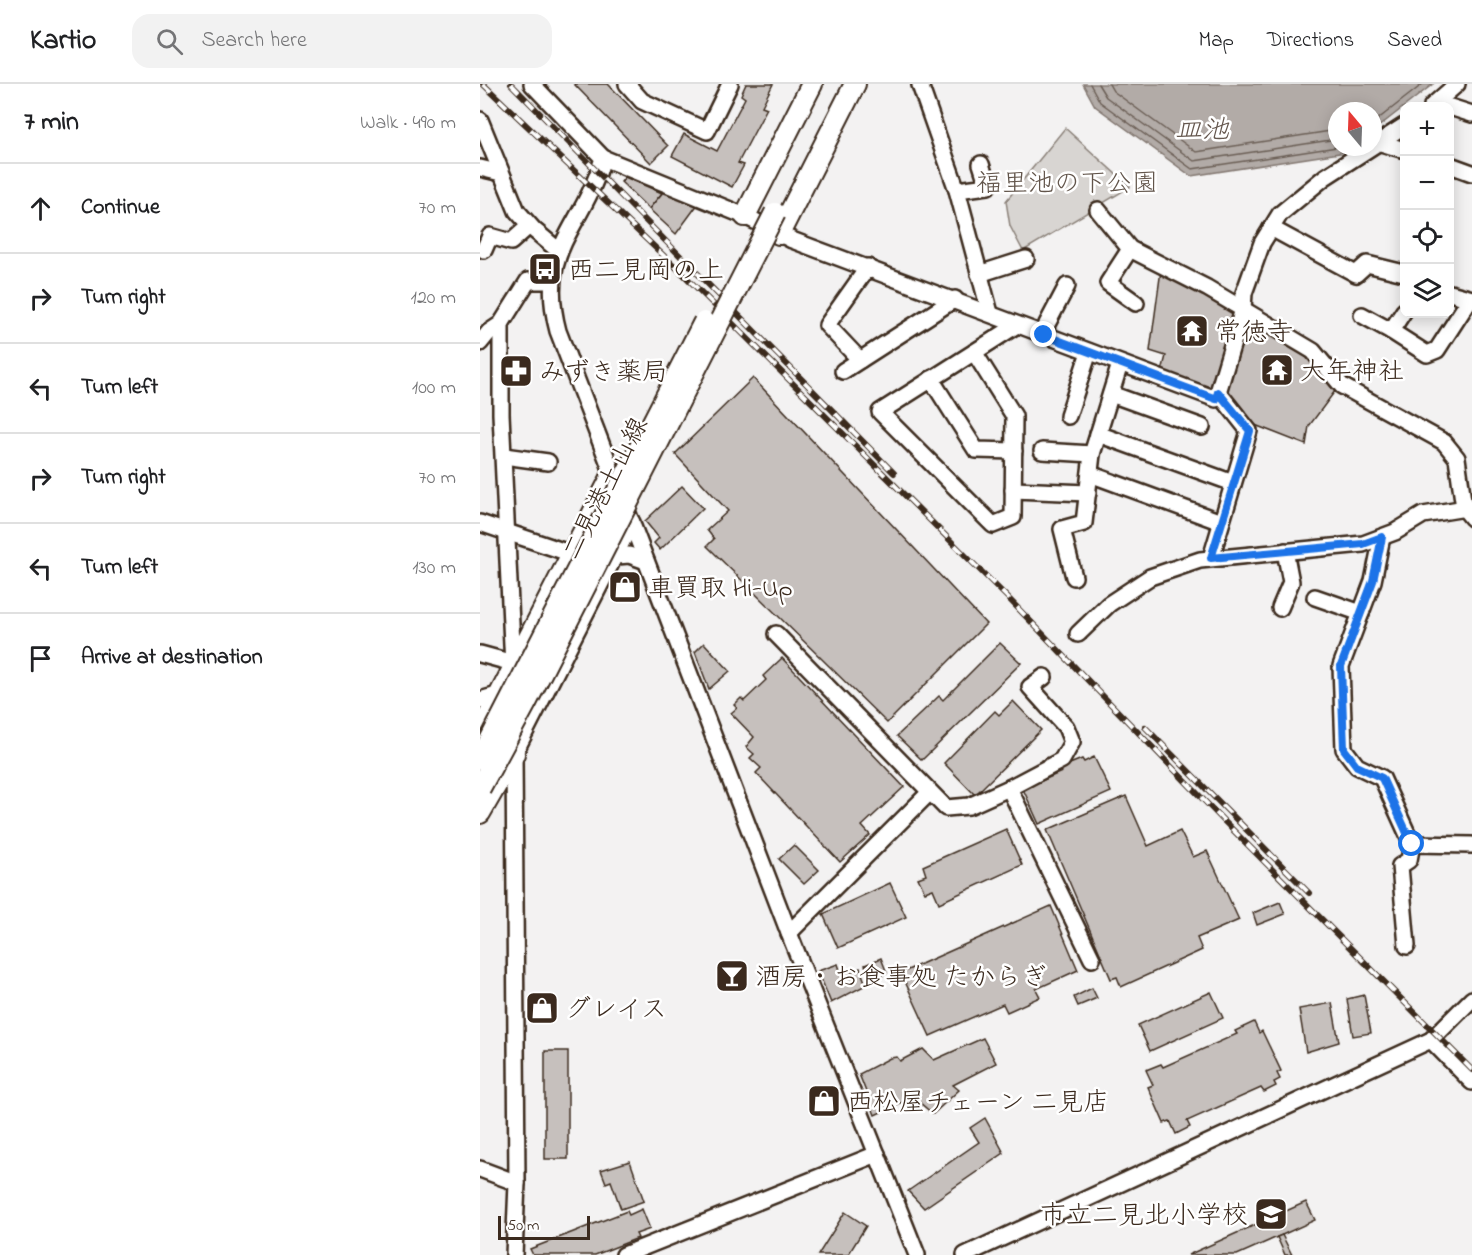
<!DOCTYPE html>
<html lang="en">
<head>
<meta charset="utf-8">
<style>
	:root { --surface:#fff; --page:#f2f2f2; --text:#202124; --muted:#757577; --line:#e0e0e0 }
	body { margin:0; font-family:"Indie Flower","Klee One",sans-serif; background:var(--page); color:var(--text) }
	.controls { position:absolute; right:18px; top:18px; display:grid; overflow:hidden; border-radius:12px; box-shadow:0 3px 15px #0003 }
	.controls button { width:54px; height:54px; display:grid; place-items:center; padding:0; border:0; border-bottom:2px solid var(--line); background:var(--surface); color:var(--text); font:30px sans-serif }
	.compass { position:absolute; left:848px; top:18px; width:54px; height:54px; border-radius:50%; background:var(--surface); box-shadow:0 3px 15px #0003; rotate:341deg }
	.scale { position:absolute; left:18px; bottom:15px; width:92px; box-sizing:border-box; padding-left:6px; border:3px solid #3b2a1e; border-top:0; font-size:16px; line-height:21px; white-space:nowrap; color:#3b2a1e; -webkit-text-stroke:4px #fff; paint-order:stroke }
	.stop { position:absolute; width:18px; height:18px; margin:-14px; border:4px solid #1a73e8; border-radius:50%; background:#fff }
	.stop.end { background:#1a73e8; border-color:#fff; box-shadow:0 2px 6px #0008 }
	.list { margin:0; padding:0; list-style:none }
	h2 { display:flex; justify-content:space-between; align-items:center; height:78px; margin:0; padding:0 24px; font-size:26px }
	h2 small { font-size:20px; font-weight:400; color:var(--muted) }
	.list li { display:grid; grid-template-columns:39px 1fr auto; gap:18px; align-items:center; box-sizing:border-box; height:90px; padding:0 24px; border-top:2px solid var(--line) }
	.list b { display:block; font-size:22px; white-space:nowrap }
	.list em { font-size:20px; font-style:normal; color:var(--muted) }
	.icon { flex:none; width:33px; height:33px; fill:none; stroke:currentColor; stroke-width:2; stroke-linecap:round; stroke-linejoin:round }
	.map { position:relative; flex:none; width:992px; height:1171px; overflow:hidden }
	header { display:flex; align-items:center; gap:36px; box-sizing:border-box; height:84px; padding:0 30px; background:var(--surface); border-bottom:2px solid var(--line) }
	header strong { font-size:28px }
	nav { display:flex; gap:33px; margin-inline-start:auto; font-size:21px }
	.search { width:420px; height:54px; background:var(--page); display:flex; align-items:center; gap:15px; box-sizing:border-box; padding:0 21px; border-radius:18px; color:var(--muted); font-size:22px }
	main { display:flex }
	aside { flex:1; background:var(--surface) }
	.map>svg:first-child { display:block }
</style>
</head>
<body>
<header>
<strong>Kartio</strong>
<div class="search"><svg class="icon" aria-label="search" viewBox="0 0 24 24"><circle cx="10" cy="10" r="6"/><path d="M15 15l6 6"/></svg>Search here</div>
<nav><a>Map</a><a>Directions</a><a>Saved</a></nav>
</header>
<main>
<aside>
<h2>7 min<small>Walk · 490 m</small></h2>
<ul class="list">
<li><svg class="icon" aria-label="ahead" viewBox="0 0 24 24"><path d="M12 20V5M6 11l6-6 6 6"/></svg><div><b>Continue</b></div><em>70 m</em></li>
<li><svg class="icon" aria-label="right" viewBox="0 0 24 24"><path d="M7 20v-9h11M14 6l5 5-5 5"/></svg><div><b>Turn right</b></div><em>120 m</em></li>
<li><svg class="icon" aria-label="left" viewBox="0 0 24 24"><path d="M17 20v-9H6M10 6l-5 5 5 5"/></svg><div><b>Turn left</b></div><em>100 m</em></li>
<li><svg class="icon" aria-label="right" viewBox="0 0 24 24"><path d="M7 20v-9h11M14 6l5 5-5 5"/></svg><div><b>Turn right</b></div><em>70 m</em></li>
<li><svg class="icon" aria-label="left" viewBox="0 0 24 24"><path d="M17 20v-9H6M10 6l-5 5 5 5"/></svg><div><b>Turn left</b></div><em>130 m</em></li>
<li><svg class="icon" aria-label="arrive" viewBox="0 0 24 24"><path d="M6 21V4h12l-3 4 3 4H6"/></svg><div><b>Arrive at destination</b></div></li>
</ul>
</aside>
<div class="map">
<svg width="992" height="1171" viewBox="0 0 992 1171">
	<rect width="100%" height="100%" fill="#f3f2f2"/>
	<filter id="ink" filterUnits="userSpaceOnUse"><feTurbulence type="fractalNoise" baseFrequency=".0167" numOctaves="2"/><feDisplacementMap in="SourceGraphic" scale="12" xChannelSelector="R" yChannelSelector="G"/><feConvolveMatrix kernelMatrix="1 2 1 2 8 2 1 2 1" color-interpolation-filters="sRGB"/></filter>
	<g filter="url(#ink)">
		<path fill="#d8d5d2" stroke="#8a8078" stroke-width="1.5" d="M585,44L650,103L543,167L530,142L526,117Z"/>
		<path fill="#b2aba7" stroke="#827770" stroke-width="1.5" d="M603,0H953L893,47V27H857V63H872L866,68L711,92L615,22Z"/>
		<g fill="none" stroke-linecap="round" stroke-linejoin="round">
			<g stroke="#6b5e55" stroke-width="1.5">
				<path d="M610,0L620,18L712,85L857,63"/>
				<path d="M618,0L626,13L714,77L857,55"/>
				<path d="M629,0L633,7L716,68L857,46"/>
				<path d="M893,39L943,0"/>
			</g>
		</g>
		<g fill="#c6c0bd" stroke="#3b2a1e" stroke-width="1.5">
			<path d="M94,0H128L188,62L171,79Z"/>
			<path d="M266,0H293L282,22L287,24L258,79L264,81L252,103L192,72L204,50L237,67L265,14L261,11Z"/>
			<path d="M145,93L182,109L169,125L141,98Z"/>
			<path d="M184,107L218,120L196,150L169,125Z"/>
			<path d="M681,186L758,226L734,308L681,291L686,272L670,267Z"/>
			<path d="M767,232L829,269L858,303L829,342L826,361L775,341L744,304Z"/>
			<path d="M273,294L506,540L407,639L227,462L234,455L227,446L248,427L195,370Z"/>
			<path d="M202,402L223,424L180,466L174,459L179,454L165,437Z"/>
			<path d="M224,559L250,587L229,605L215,568Z"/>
			<path d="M520,559L541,579L442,676L417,652L459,612L463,616Z"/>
			<path d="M302,574L424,703L382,742L390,751L360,778L276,689L281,684L270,674L274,670L266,663L274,653L251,629L257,624L254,621L261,614L264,617L286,596L283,592Z"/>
			<path d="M533,617L561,646L495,711L464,679L515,627L519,631Z"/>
			<path d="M614,673L631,708L559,740L543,705L582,688L580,684L602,675L604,678Z"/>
			<path d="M646,712L668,762L700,747L713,773L727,767L759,836L717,854L722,866L641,903L637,893L631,895L567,746Z"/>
			<path d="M526,745L542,781L459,819L453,805L445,808L438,794L446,791L443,782Z"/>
			<path d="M314,761L339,786L324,800L299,775Z"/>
			<path d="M410,799L426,833L358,864L343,830Z"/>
			<path d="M800,818L805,830L777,841L773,829Z"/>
			<path d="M571,822L598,886L556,905L560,913L527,928L523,920L450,952L421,889Z"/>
			<path d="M401,874L407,889L392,896L385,881Z"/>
			<path d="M358,880L362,892L380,884L386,901L351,919L338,887Z"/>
			<path d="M612,904L617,914L598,922L594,913Z"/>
			<path d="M731,908L743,934L670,967L658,941Z"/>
			<path d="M884,911L891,949L873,952L867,915Z"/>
			<path d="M852,919L859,958L826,968L819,925Z"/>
			<path d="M774,938L779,949L782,947L801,987L797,989L800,995L794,998L796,1002L784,1008L781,1004L707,1037L710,1043L696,1050L690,1037L684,1039L668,1003L673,1001L666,986L681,980L683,983L757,950L755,947Z"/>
			<path d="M503,954L516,979L473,1001L479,1006L453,1030L433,1013L395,1031L379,990L410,974L417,973L420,977L443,965L454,976Z"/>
			<rect x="65" y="967" width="23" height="108"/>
			<path d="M505,1034L524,1069L444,1124L428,1107L499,1058L490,1044Z"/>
			<path d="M150,1077L164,1117L141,1125L131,1097L126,1099L121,1086Z"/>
			<path d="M826,1118L835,1136L802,1151L757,1171H708Z"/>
			<path d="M162,1125L170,1145L156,1150L158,1154L115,1171H53L50,1165L147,1127L149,1131Z"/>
			<path d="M365,1128L386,1142L368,1171H338Z"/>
			<path d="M802,1151L812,1171H805L797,1153Z"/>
		</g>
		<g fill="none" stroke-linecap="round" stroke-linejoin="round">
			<g stroke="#3b2a1e" stroke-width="20">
				<g id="minor">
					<path d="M52,0L123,74C103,146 56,164 78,247L309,849L437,1171"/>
					<path d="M147,0L162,17L227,47L250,0"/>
					<path d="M440,1L477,106"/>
					<path d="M952,22L977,0"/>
					<path d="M970,23L992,30"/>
					<path d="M0,36L37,127L54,146L79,167"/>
					<path d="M901,59L924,66"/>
					<path d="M123,74L265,132L312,156L736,315L763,225L764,209L782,159L800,130L845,93L924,42"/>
					<path d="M501,80L508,102L477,106L510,229"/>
					<path d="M970,81L992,89"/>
					<path d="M0,84L21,89"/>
					<path d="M618,126L650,165L727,204L833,267L862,302L964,358L977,374L984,424L992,434"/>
					<path d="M791,144L876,190L887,180L924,189"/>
					<path d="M650,165L628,199L656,219"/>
					<path d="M4,166L10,152L31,158L49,142"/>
					<path d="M499,190L546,175"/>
					<path d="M970,209L992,215"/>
					<path d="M924,227L911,247L947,270L957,266L990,215"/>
					<path d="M882,231L911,247"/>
					<path d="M21,240V330L33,582"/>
					<path d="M564,251L567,240L587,202"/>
					<path d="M0,259L9,248L21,240L48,197H71"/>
					<path d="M494,268L534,332L533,433L513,441L400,328L537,241"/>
					<path d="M380,276L347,241L388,183"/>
					<path d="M363,287L475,215"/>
					<path d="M451,295L496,366L534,367"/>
					<path d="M631,310L722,343"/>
					<path d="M588,332L609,268"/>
					<path d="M618,350L753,399"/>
					<path d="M562,367L612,370"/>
					<path d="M24,372L68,378"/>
					<path d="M610,390L741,438"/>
					<path d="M533,406L608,409"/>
					<path d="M0,439L92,470L102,471"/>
					<path d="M902,453L893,497L861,582L864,665L877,682L902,694L932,760"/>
					<path d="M126,473L149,471L166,477"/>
					<path d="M731,474L769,347L738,308"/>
					<path d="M594,493L582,445L604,439L612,370L640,280"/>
					<path d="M835,513L881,529"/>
					<path d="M800,524L811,498L805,467"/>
					<path d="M296,550L466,724L489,722L529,704L582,676L592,658L586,643L550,603L564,593"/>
					<path d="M598,550L629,520L670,493L720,476L883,460L915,448L943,431L992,423"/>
					<path d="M0,570L33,579"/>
					<path d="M0,616L21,610"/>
					<path d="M34,669L37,1099L34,1171"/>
					<path d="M34,670L152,438"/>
					<path d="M529,704L612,875"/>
					<path d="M309,849L449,709"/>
					<path d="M927,862L920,782L929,776L932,760L992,761"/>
					<path d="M951,956L992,998"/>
					<path d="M0,1085L37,1099"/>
					<path d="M144,1171L397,1070"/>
					<path d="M485,1171L951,956L992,915"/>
				</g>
			</g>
			<g stroke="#3b2a1e" stroke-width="24">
				<g id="major">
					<path d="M265,132L332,0"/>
					<path d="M299,150L375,0"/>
					<path d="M0,649L133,390"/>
					<path d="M0,729L34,670"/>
				</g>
			</g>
			<use href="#minor" stroke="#fff" stroke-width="15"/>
			<use href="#major" stroke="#fff" stroke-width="20"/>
			<g stroke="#3b2a1e" stroke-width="6">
				<g id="rail">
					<path d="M3,0L203,190L530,516L743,736L992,986"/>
					<path d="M31,0L414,389"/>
					<path d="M665,643L829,809"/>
				</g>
			</g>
			<use href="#rail" stroke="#fff" stroke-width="4" stroke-dasharray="11" stroke-linecap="butt"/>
			<g stroke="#3b2a1e" stroke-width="24" stroke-linecap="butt">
				<g id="major-bridge">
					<path d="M0,676L224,238"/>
					<path d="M0,704L47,617L295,129"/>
				</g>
			</g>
			<use href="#major-bridge" stroke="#fff" stroke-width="20"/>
		</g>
	</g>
	<g fill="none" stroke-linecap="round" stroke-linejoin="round" filter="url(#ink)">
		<path stroke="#1a73e8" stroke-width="8" d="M564,251L736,315L738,308L770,347L731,474L883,460L902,453L893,497L861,582L864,665L877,682L902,694L932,760"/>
	</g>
	<defs>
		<g id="bus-square" transform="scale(1.725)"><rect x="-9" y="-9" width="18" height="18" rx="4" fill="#3b2a1e" stroke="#fff"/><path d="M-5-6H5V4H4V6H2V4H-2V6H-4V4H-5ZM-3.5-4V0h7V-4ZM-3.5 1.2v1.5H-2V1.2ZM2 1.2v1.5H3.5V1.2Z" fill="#fff"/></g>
		<g id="temple-square" transform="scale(1.725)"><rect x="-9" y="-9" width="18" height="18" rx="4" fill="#3b2a1e" stroke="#fff"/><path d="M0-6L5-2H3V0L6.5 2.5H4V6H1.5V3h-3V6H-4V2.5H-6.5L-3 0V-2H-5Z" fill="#fff"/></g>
		<g id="pharmacy-square" transform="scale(1.725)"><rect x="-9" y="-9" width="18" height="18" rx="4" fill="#3b2a1e" stroke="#fff"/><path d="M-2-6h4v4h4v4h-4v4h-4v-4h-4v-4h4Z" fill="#fff"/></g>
		<g id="shop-square" transform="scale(1.725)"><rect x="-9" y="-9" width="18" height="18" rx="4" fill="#3b2a1e" stroke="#fff"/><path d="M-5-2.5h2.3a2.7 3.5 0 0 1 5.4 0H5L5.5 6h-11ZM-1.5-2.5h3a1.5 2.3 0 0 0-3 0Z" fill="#fff"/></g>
		<g id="bar-square" transform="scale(1.725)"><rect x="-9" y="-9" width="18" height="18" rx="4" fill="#3b2a1e" stroke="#fff"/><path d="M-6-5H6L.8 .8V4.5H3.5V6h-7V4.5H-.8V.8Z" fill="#fff"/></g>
		<g id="school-square" transform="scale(1.725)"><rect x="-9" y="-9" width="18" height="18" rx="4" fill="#3b2a1e" stroke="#fff"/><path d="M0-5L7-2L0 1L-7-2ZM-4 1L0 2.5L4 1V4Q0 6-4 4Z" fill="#fff"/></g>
	</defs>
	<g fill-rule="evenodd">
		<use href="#bus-square" x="65" y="185"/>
		<use href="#temple-square" x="712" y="247"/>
		<use href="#temple-square" x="797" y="286"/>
		<use href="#pharmacy-square" x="36" y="287"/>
		<use href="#shop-square" x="145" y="503"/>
		<use href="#bar-square" x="252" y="892"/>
		<use href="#shop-square" x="62" y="924"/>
		<use href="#shop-square" x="344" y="1017"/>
		<use href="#school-square" x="791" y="1130"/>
	</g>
	<g text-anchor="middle" stroke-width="5" stroke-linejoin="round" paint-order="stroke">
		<g font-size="26" fill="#62554b" stroke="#fff">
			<text x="587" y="107">福里池の下公園</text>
		</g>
		<g font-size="26" fill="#3b2a1e" stroke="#fff" text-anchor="start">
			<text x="88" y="194">西二見岡の上</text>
			<text x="735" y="256">常徳寺</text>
			<text x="820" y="295">大年神社</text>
			<text x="59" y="296">みずき薬局</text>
			<text x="168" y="512">車買取 Hi-Up</text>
			<text x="275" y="901">酒房・お食事処 たからぎ</text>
			<text x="85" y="933">グレイス</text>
			<text x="367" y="1026">西松屋チェーン 二見店</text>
			<text x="768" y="1139" text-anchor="end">市立二見北小学校</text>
		</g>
		<g font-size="26" fill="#3b2a1e" stroke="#fff">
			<text transform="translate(124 404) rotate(-63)" y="9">二見港土山線</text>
		</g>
		<g font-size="27" font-style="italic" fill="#65574e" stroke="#fff">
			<text x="722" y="54">皿池</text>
		</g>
	</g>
</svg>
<div class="controls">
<button>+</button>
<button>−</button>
<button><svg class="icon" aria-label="locate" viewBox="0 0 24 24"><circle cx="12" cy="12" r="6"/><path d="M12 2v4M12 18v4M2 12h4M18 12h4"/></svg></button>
<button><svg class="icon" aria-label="layers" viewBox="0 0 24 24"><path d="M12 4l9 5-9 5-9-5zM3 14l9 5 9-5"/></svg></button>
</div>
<svg class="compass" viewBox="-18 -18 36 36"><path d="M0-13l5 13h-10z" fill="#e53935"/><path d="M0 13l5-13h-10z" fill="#757577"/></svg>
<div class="scale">50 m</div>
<div class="stop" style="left:932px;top:760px"></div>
<div class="stop end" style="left:564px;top:251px"></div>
</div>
</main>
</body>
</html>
